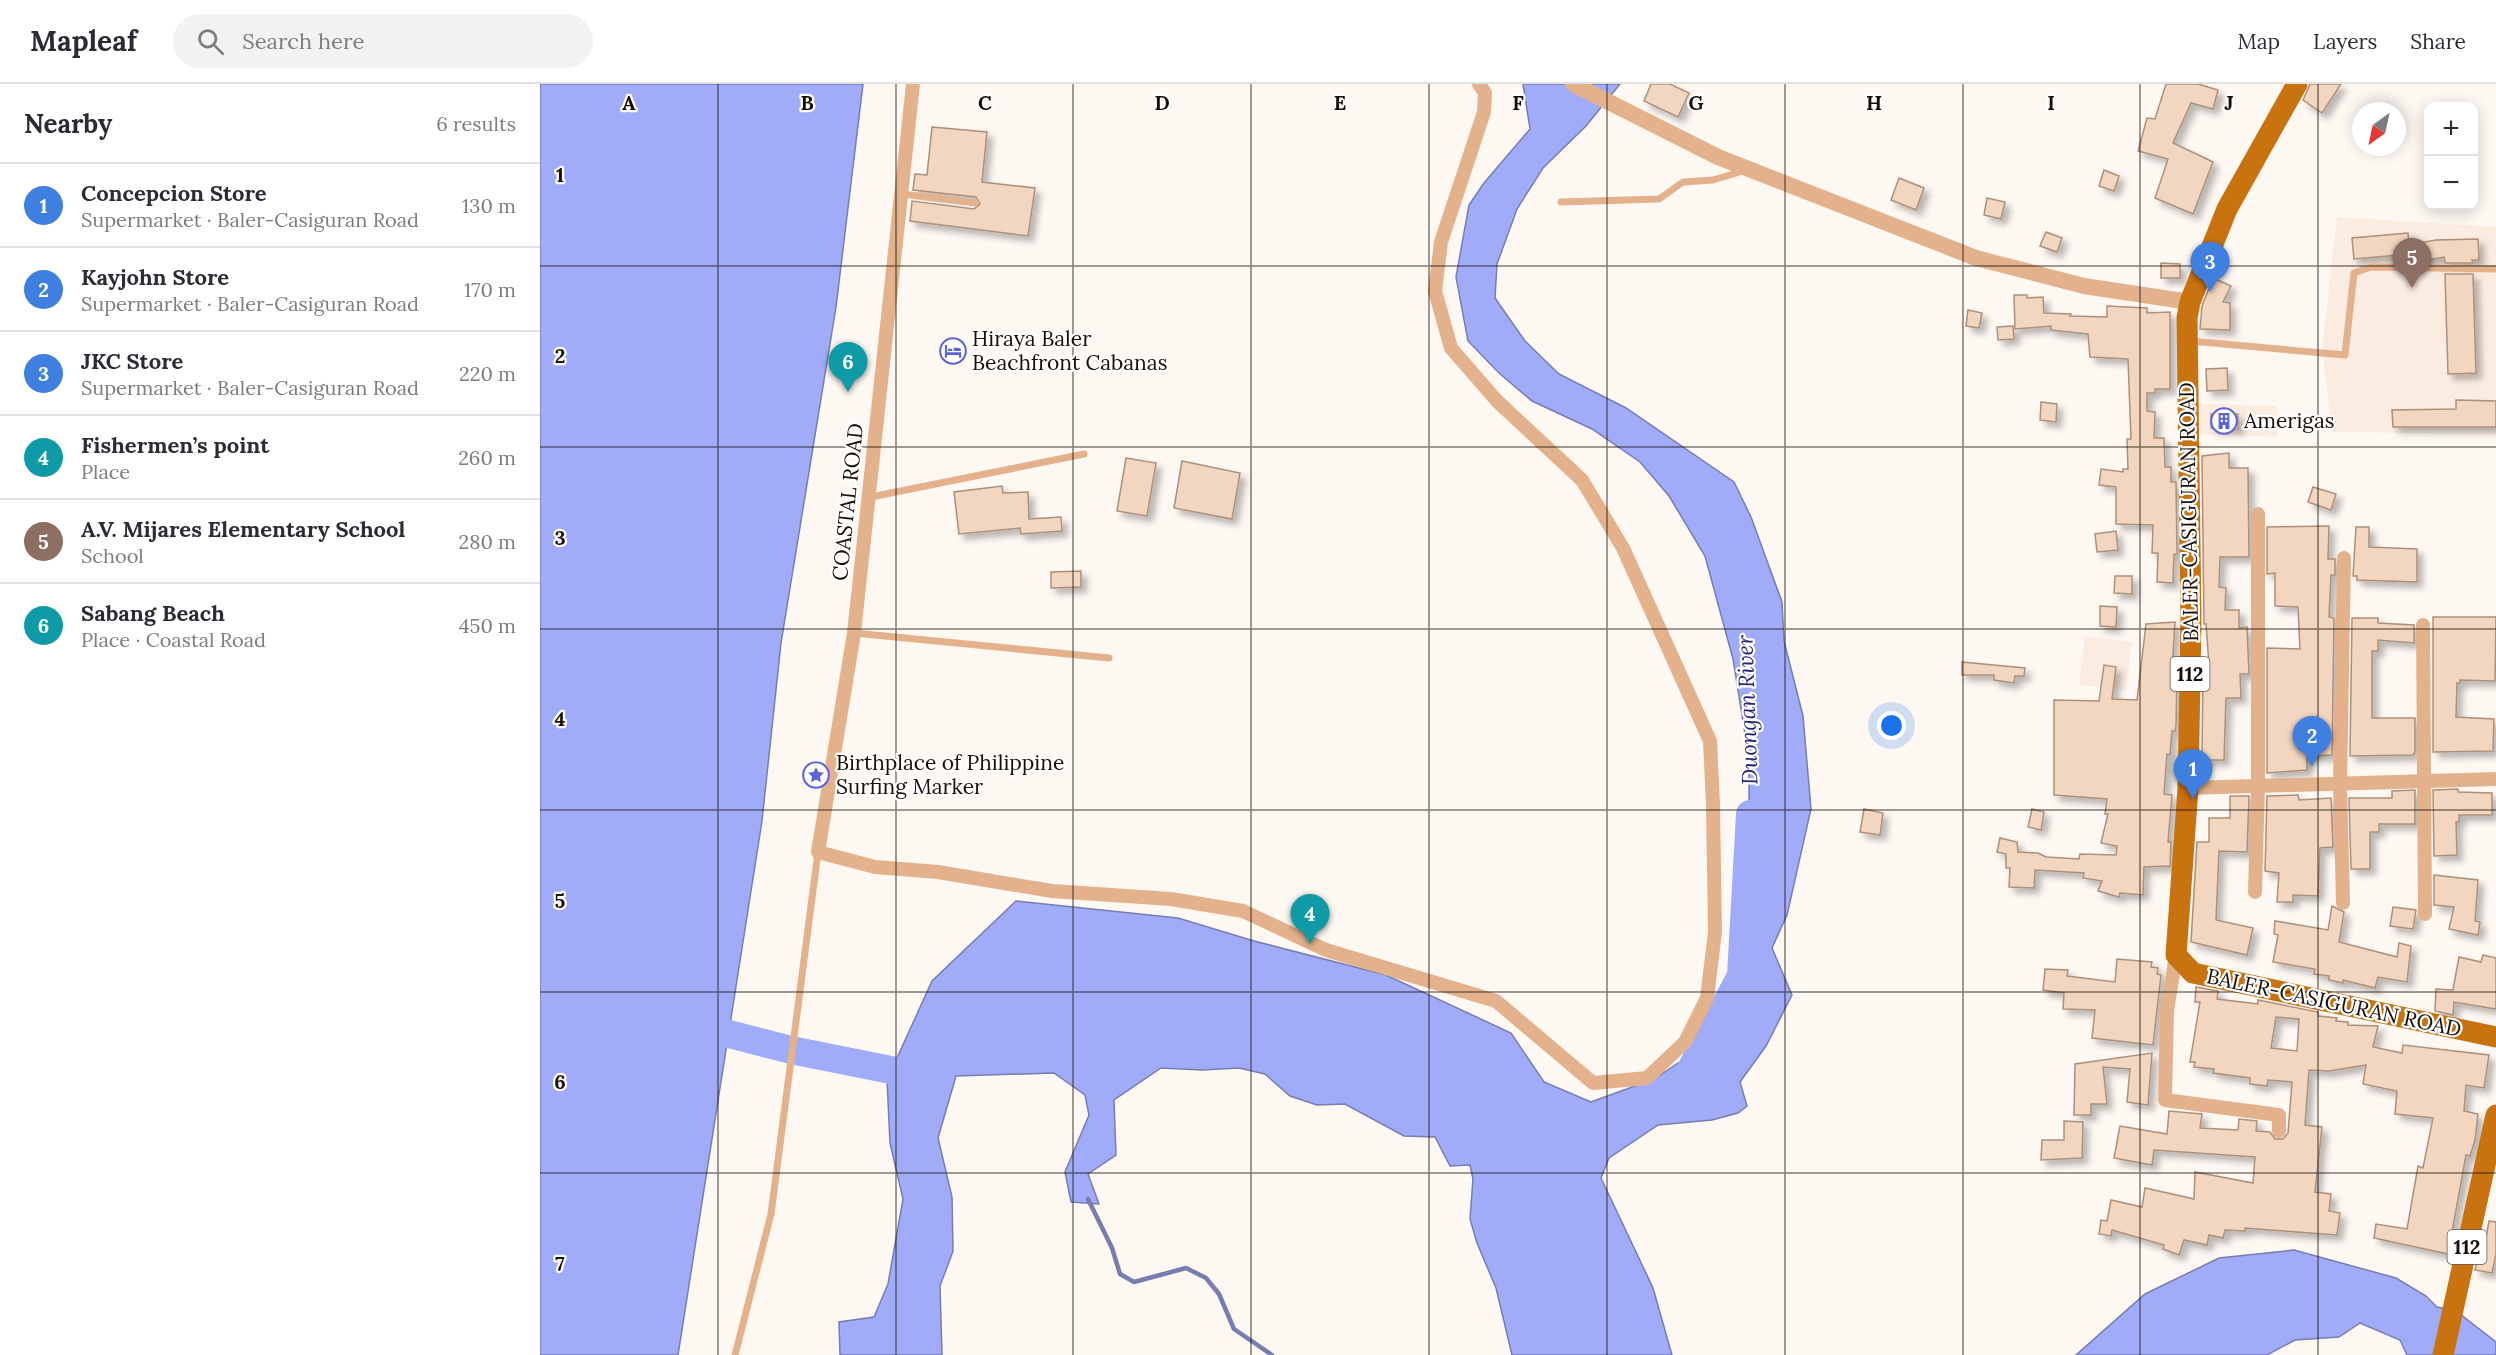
<!DOCTYPE html>
<html lang="en">
<head>
<meta charset="utf-8">
<style>
	:root { --surface:#fff; --page:#f2f2f3; --text:#2b2b33; --muted:#7c7c81; --line:#e1e1e2; --accent:#db2777 }
	body { margin:0; font-family:Lora,serif; background:var(--page); color:var(--text) }
	.controls { position:absolute; right:18px; top:18px; display:grid; overflow:hidden; border-radius:12px; box-shadow:0 3px 15px #0003 }
	.controls button { width:54px; height:54px; display:grid; place-items:center; padding:0; border:0; border-bottom:2px solid var(--line); background:var(--surface); color:var(--text); font:30px sans-serif }
	.compass { position:absolute; left:1812px; top:18px; width:54px; height:54px; border-radius:50%; background:var(--surface); box-shadow:0 3px 15px #0003; rotate:213deg }
	.you { position:absolute; left:1352px; top:642px; width:21px; height:21px; margin:-15px; border:4px solid #fff; border-radius:50%; background:#1a73e8; box-shadow:0 0 0 9px #1a73e833 }
	.badge { display:grid; place-items:center; width:39px; height:39px; border-radius:50%; background:var(--accent); color:#fff; font-size:20px; font-weight:700 }
	.pin { position:absolute; translate:-50% -50px; filter:drop-shadow(0 2px 3px #0008) }
	.pin::after { content:''; position:absolute; top:32px; width:21px; height:18px; background:inherit; clip-path:polygon(0 0,100% 0,50% 100%) }
	.list { margin:0; padding:0; list-style:none }
	h2 { display:flex; justify-content:space-between; align-items:center; height:78px; margin:0; padding:0 24px; font-size:26px }
	h2 small { font-size:20px; font-weight:400; color:var(--muted) }
	.list li { display:grid; grid-template-columns:39px 1fr auto; gap:18px; align-items:center; box-sizing:border-box; height:84px; padding:0 24px; border-top:2px solid var(--line) }
	.list b { display:block; font-size:22px; white-space:nowrap }
	.list p { margin:0; font-size:20px; white-space:nowrap; color:var(--muted) }
	.list em { font-size:20px; font-style:normal; color:var(--muted) }
	.icon { flex:none; width:33px; height:33px; fill:none; stroke:currentColor; stroke-width:2; stroke-linecap:round; stroke-linejoin:round }
	.map { position:relative; flex:none; width:1956px; height:1271px; overflow:hidden }
	header { display:flex; align-items:center; gap:36px; box-sizing:border-box; height:84px; padding:0 30px; background:var(--surface); border-bottom:2px solid var(--line) }
	header strong { font-size:28px }
	nav { display:flex; gap:33px; margin-inline-start:auto; font-size:21px }
	.search { width:420px; height:54px; background:var(--page); display:flex; align-items:center; gap:15px; box-sizing:border-box; padding:0 21px; border-radius:33px; color:var(--muted); font-size:22px }
	main { display:flex }
	aside { flex:1; background:var(--surface) }
	.map>svg:first-child { display:block }
</style>
</head>
<body>
<header>
<strong>Mapleaf</strong>
<div class="search"><svg class="icon" aria-label="search" viewBox="0 0 24 24"><circle cx="10" cy="10" r="6"/><path d="M15 15l6 6"/></svg>Search here</div>
<nav><a>Map</a><a>Layers</a><a>Share</a></nav>
</header>
<main>
<aside>
<h2>Nearby<small>6 results</small></h2>
<ul class="list">
<li><span class="badge" style="background:#3f7fe0">1</span><div><b>Concepcion Store</b><p>Supermarket · Baler-Casiguran Road</p></div><em>130 m</em></li>
<li><span class="badge" style="background:#3f7fe0">2</span><div><b>Kayjohn Store</b><p>Supermarket · Baler-Casiguran Road</p></div><em>170 m</em></li>
<li><span class="badge" style="background:#3f7fe0">3</span><div><b>JKC Store</b><p>Supermarket · Baler-Casiguran Road</p></div><em>220 m</em></li>
<li><span class="badge" style="background:#0f9aa8">4</span><div><b>Fishermen’s point</b><p>Place</p></div><em>260 m</em></li>
<li><span class="badge" style="background:#8d6e63">5</span><div><b>A.V. Mijares Elementary School</b><p>School</p></div><em>280 m</em></li>
<li><span class="badge" style="background:#0f9aa8">6</span><div><b>Sabang Beach</b><p>Place · Coastal Road</p></div><em>450 m</em></li>
</ul>
</aside>
<div class="map">
<svg width="1956" height="1271" viewBox="0 0 1956 1271">
	<defs>
		<filter id="shadow"><feDropShadow dx="5.5" dy="5.5" stdDeviation="3" flood-color="#0004"/></filter>
	</defs>
	<rect width="100%" height="100%" fill="#fef8f3"/>
	<g fill="#fbece1">
		<path d="M1797,133L1956,143V350L1792,348L1782,265Z"/>
		<path d="M1653,319L1737,322V353L1652,350Z"/>
		<path d="M1545,552L1592,558L1586,606L1539,601Z"/>
	</g>
	<g fill="#a0acf9" stroke="#777db0" stroke-width="1.5">
		<path d="M0,0H323L296,223L241,559L222,737L138,1271H0Z"/>
		<path d="M983,0H1080L1046,42L1003,84L977,125L957,180L955,214L985,257L1019,290L1086,324L1194,398L1211,433L1242,518L1244,557L1263,632L1271,725L1247,831L1232,864L1252,911L1226,962L1200,998L1207,1022L1198,1029L1172,1036L1118,1041L1069,1074L1061,1094L1113,1204L1132,1271H972L956,1204L937,1159L930,1135L933,1095L930,1081L910,1082L895,1053L864,1052L805,1020L777,1021L750,1012L725,990L699,984L662,986L621,984L574,1016L576,1071L548,1090L559,1120L531,1118L525,1088L549,1031L545,1011L514,989L416,992L398,1054L412,1113L413,1167L400,1202L402,1271H300L299,1238L334,1233L348,1200L363,1115L350,1059L347,996L392,897L476,817L638,834L714,857L846,891L971,949L1004,998L1051,1018L1114,995L1159,965L1179,943L1199,900L1209,833V675L1193,575L1165,472L1129,412L1100,378L1052,345L992,317L959,289L928,257L916,193L929,121L944,99L990,45Z"/>
		<path d="M1754,1166L1856,1194L1886,1212L1897,1223L1916,1227L1956,1258V1271H1867L1860,1256L1820,1239L1799,1253L1755,1256L1727,1271H1536L1605,1210L1679,1174Z"/>
	</g>
	<g fill="none" stroke-linecap="round" stroke-linejoin="round">
		<path stroke="#777db0" stroke-width="4.5" d="M548,1115L572,1164L580,1190L594,1198L646,1184L666,1194L679,1210L694,1245L732,1271"/>
		<g stroke="#a0acf9" stroke-width="28">
			<path d="M189,950L251,966L371,990"/>
			<path d="M1151,985L1201,892L1210,730"/>
		</g>
	</g>
	<g fill="#f3d6bf" stroke="#ac907b" stroke-width="1.5" fill-rule="evenodd" filter="url(#shadow)">
		<path d="M1111,0H1130L1149,9L1138,33L1104,17Z"/>
		<path d="M1626,0H1658L1678,6L1673,25L1651,19L1633,59L1673,78L1653,130L1615,114L1628,75L1598,67L1607,34L1615,35Z"/>
		<path d="M1770,0H1801L1782,29L1763,16Z"/>
		<path d="M392,43L447,48L442,98L495,104L488,152L370,137L372,117L434,125L440,120L436,113L373,106L375,90L387,91Z"/>
		<path d="M1564,86L1579,92L1574,107L1559,102Z"/>
		<path d="M1359,94L1384,104L1376,126L1351,116Z"/>
		<path d="M1447,114L1465,118L1461,135L1444,131Z"/>
		<path d="M1506,148L1522,154L1517,168L1500,162Z"/>
		<path d="M1868,149L1870,170L1814,175L1812,154Z"/>
		<path d="M1938,155L1939,176H1932L1933,179H1905L1904,173L1876,178L1873,160L1896,156Z"/>
		<path d="M1621,179L1640,180V194H1621Z"/>
		<path d="M1905,190H1933L1936,289L1908,290Z"/>
		<path d="M1673,194L1691,202L1683,218L1690,219V246L1660,245L1662,222Z"/>
		<path d="M1474,211H1487V214L1503,213L1504,229L1531,230L1530,232L1567,233V222L1607,224V229L1630,228V305H1615V309H1607V327L1615,328L1614,354H1624L1625,383H1631V398H1636L1637,470H1634L1633,499L1617,498L1618,469H1612L1613,441L1576,440V403L1559,401L1561,385L1583,388V385H1588L1587,355H1591L1588,275L1550,273L1548,250L1511,246V242L1475,245Z"/>
		<path d="M1428,226L1442,229L1439,244L1426,242Z"/>
		<path d="M1473,242L1474,255L1458,256L1457,243Z"/>
		<path d="M1687,284L1688,306L1667,307L1666,285Z"/>
		<path d="M1916,316L1956,317V343H1853L1852,326L1916,325Z"/>
		<path d="M1501,318L1517,320L1516,338L1500,336Z"/>
		<path d="M1671,330H1698V345L1671,344Z"/>
		<path d="M1689,369V384H1708L1709,473H1680L1679,503L1686,504L1685,526H1699V544L1707,543L1709,590H1700L1701,614H1686L1684,676H1662L1663,582L1669,581L1666,540H1664L1662,372Z"/>
		<path d="M586,374L616,379L607,432L577,427Z"/>
		<path d="M642,377L700,389L692,435L634,424Z"/>
		<path d="M462,402L463,409L488,408L489,435L521,433L522,447L481,450L480,444L419,450L414,408Z"/>
		<path d="M1773,403L1796,410L1791,426L1768,418Z"/>
		<path d="M1789,442L1788,475H1795V491H1791L1789,533L1794,534L1792,671L1767,672V686L1727,689V564L1760,565L1758,523L1735,522V489L1727,490V443Z"/>
		<path d="M1816,443H1829V463L1877,465V498L1817,496V492H1813Z"/>
		<path d="M1576,447L1578,466L1557,468L1555,450Z"/>
		<path d="M541,487V503L511,504V488Z"/>
		<path d="M1575,492H1592V510L1574,509Z"/>
		<path d="M1560,522L1577,523L1576,543L1560,542Z"/>
		<path d="M1893,533H1956L1955,597L1920,596V599H1917L1916,633L1954,635L1953,667L1893,668Z"/>
		<path d="M1812,534H1838V539L1874,541V559L1838,556V567H1832V634H1875V667L1873,671L1810,672Z"/>
		<path d="M1635,538L1632,587L1637,588L1636,641L1635,647H1632L1630,671L1627,670L1624,710L1632,711L1628,758H1631L1630,782L1604,783L1603,811L1580,809L1579,813L1558,807L1562,797L1543,794L1544,789L1495,786L1494,804L1469,803L1470,784H1466V770L1457,768L1460,754L1477,758L1478,768L1498,769L1506,773L1539,775L1540,770L1576,771L1577,762L1561,759L1568,730H1565L1567,715L1514,711V616L1559,617L1564,581L1576,583L1572,615L1597,616L1606,540Z"/>
		<path d="M1422,578L1485,584L1484,592H1475L1474,599L1454,596V591H1422Z"/>
		<path d="M1918,705V708L1952,709V731H1919V738H1916L1917,771L1894,772L1893,706Z"/>
		<path d="M1875,706V740H1839V748H1830V785H1811L1809,714H1852V707Z"/>
		<path d="M1758,711L1759,716L1791,714L1793,763L1780,764L1778,812L1753,811V818H1737L1739,789L1725,787L1727,712Z"/>
		<path d="M1690,712H1709L1707,768L1679,767L1676,836L1713,844L1707,871L1651,858L1657,758H1669V734H1690Z"/>
		<path d="M1324,725L1343,729L1340,751L1320,748Z"/>
		<path d="M1492,725L1504,728L1501,746L1488,743Z"/>
		<path d="M1894,791L1938,796L1935,837L1940,838L1938,851L1909,845L1914,823L1894,821Z"/>
		<path d="M1792,822L1804,828L1799,858L1857,873L1859,859L1871,862L1867,898L1838,893L1835,904L1803,896V899L1789,896V892L1774,890L1775,885L1733,878L1738,851L1734,850L1735,837L1788,846Z"/>
		<path d="M1853,823L1876,826L1873,845L1850,842Z"/>
		<path d="M1943,871L1956,874V925L1914,918L1913,931L1895,927L1896,905L1913,906L1919,873L1941,878Z"/>
		<path d="M1577,875L1612,878L1611,883L1618,884L1617,890L1621,891L1613,961L1552,954L1555,926L1523,925L1524,909L1503,906L1505,885L1528,886L1527,892L1575,898Z"/>
		<path d="M1656,903L1678,907L1677,915L1718,920V916L1778,928V932L1797,934L1796,937L1808,938V941L1838,942L1833,963L1862,969L1863,961L1949,971L1944,1004L1926,1001L1924,1027L1938,1030L1935,1056L1930,1072L1926,1071L1908,1170L1834,1154L1836,1140L1867,1145L1878,1082L1883,1084L1893,1034L1855,1030L1857,1007L1823,1000L1826,981L1789,987L1769,986L1765,1041L1782,1043L1775,1108L1791,1110L1789,1127L1800,1129L1797,1151L1705,1144V1147L1685,1146L1683,1154L1669,1151L1667,1161L1644,1156L1639,1171L1623,1165L1624,1161L1572,1146L1571,1152L1559,1150L1561,1136L1567,1137L1571,1116L1602,1123L1605,1104L1654,1115L1655,1088L1713,1099L1715,1073L1614,1066L1612,1081L1574,1074L1580,1042L1627,1050L1629,1027L1662,1030L1660,1044L1698,1046L1699,1035L1717,1037L1716,1047L1730,1048L1735,1055H1743L1748,1049L1752,998L1728,996L1727,1002L1710,1000V994L1673,989L1674,985L1654,983L1655,978H1650L1660,918H1655ZM1736,933L1759,935L1757,967L1731,964Z"/>
		<path d="M1612,969L1608,1021L1587,1018L1590,985L1563,983L1567,1020H1551V1031H1534L1535,980Z"/>
		<path d="M1524,1037L1543,1038L1542,1074L1501,1076L1502,1056H1524Z"/>
		<path d="M1949,1137L1956,1138V1170L1952,1189L1935,1186L1940,1163L1944,1164Z"/>
	</g>
	<g fill="none" stroke-linecap="round" stroke-linejoin="round">
		<g stroke="#e3b28c" stroke-width="7">
			<path d="M362,110L435,119"/>
			<path d="M1021,118L1119,115L1143,98L1173,96L1203,87"/>
			<path d="M1650,257L1805,271L1814,189L1831,183L1956,185"/>
			<path d="M331,413L544,370"/>
			<path d="M314,549L569,574"/>
			<path d="M195,1271L231,1130L278,768"/>
		</g>
		<g stroke="#e3b28c" stroke-width="14">
			<path d="M373,0L314,549L278,768L335,783L398,788L512,807L631,815L703,827L786,866L956,917L1053,999L1107,994L1145,958L1167,914L1175,848L1173,721L1170,657L1083,464L1042,396L957,317L911,264L895,207L901,158L944,28L945,9L939,0"/>
			<path d="M1883,541L1885,830"/>
			<path d="M1648,704L1956,695"/>
			<path d="M1715,808L1718,702V430"/>
			<path d="M1803,819L1800,701L1804,474"/>
			<path d="M1636,871L1627,927L1625,1016L1739,1031V1047"/>
		</g>
		<path stroke="#e3b28c" stroke-width="16" d="M1033,0L1178,73L1436,174L1544,202L1650,218"/>
		<g stroke="#c97210" stroke-width="21">
			<path d="M1757,0L1687,125L1650,218L1647,234L1651,538L1648,704L1636,871L1653,889L1956,953"/>
			<path d="M1903,1271L1956,1031"/>
		</g>
	</g>
	<path fill="none" stroke="#180e07" stroke-width="1.5" stroke-opacity="0.55" d="M178,0V1271M356,0V1271M533,0V1271M711,0V1271M889,0V1271M1067,0V1271M1245,0V1271M1423,0V1271M1600,0V1271M1778,0V1271M0,182H1956M0,363H1956M0,545H1956M0,726H1956M0,908H1956M0,1089H1956"/>
	<defs>
		<g id="hotel-ring" transform="scale(1.35)"><circle r="9.5" fill="#fff" stroke="#5c62da" stroke-width="1.5"/><path d="M-6-4.5h1.5V1H6V5H4.5V3h-9V5H-6ZM-4 0a1.8 1.8 0 1 1 3.6 0ZM.5 0V-2.5h3Q6-2.5 6 0Z" fill="#5c62da"/></g>
		<g id="building-ring" transform="scale(1.35)"><circle r="9.5" fill="#fff" stroke="#5c62da" stroke-width="1.5"/><path d="M-4-6H4V6H1V3H-1V6H-4ZM-2.5-4.3h1.7v1.8h-1.7ZM.8-4.3h1.7v1.8H.8ZM-2.5-1h1.7V.8h-1.7ZM.8-1h1.7V.8H.8Z" fill="#5c62da"/></g>
		<g id="sight-ring" transform="scale(1.35)"><circle r="9.5" fill="#fff" stroke="#5c62da" stroke-width="1.5"/><path d="M0-6L1.8-2.2L6-1.7L2.9 1.2L3.7 5.4L0 3.3L-3.7 5.4L-2.9 1.2L-6-1.7L-1.8-2.2Z" fill="#5c62da"/></g>
	</defs>
	<g fill-rule="evenodd">
		<use href="#hotel-ring" x="413" y="267"/>
		<use href="#building-ring" x="1684" y="337"/>
		<use href="#sight-ring" x="276" y="691"/>
	</g>
	<g text-anchor="middle" stroke-width="4.5" stroke-linejoin="round" paint-order="stroke">
		<g fill="#fff" stroke="#5d5651" stroke-width="1.5">
			<rect x="1630.5" y="573" width="39" height="34" rx="4.5"/>
			<rect x="1907.5" y="1146" width="39" height="34" rx="4.5"/>
		</g>
		<g font-size="20" font-weight="bold" fill="#180e07">
			<text x="1650" y="597">112</text>
			<text x="1927" y="1170">112</text>
		</g>
		<g font-size="21" fill="#180e07" stroke="#fff" text-anchor="start">
			<text x="432" y="262">Hiraya Baler<tspan x="432" dy="24">Beachfront Cabanas</tspan></text>
			<text x="1704" y="344">Amerigas</text>
			<text x="296" y="686">Birthplace of Philippine<tspan x="296" dy="24">Surfing Marker</tspan></text>
		</g>
		<g font-size="21" fill="#180e07" stroke="#fff">
			<text transform="translate(308 418) rotate(-84)" y="7">COASTAL ROAD</text>
			<text transform="translate(1649 428) rotate(-91)" y="7">BALER-CASIGURAN ROAD</text>
			<text transform="translate(1794 919) rotate(12)" y="7">BALER-CASIGURAN ROAD</text>
		</g>
		<g font-size="22" font-style="italic" fill="#262379" stroke="#fff">
			<text transform="translate(1207 626) rotate(-92)" y="8">Duongan River</text>
		</g>
	</g>
	<g font-size="20" text-anchor="middle" font-weight="bold" fill="#180e07" stroke="#fff" stroke-width="4.5" stroke-linejoin="round" paint-order="stroke">
		<text x="89" y="26">A</text>
		<text x="267" y="26">B</text>
		<text x="445" y="26">C</text>
		<text x="622" y="26">D</text>
		<text x="800" y="26">E</text>
		<text x="978" y="26">F</text>
		<text x="1156" y="26">G</text>
		<text x="1334" y="26">H</text>
		<text x="1511" y="26">I</text>
		<text x="1689" y="26">J</text>
		<text x="20" y="98">1</text>
		<text x="20" y="279">2</text>
		<text x="20" y="461">3</text>
		<text x="20" y="642">4</text>
		<text x="20" y="824">5</text>
		<text x="20" y="1005">6</text>
		<text x="20" y="1187">7</text>
	</g>
</svg>
<div class="controls">
<button>+</button>
<button>−</button>
</div>
<svg class="compass" viewBox="-18 -18 36 36"><path d="M0-13l5 13h-10z" fill="#e53935"/><path d="M0 13l5-13h-10z" fill="#7c7c81"/></svg>
<div class="you"></div>
<div class="pin badge" style="left:1653px;top:715px;background:#3f7fe0">1</div>
<div class="pin badge" style="left:1772px;top:682px;background:#3f7fe0">2</div>
<div class="pin badge" style="left:1670px;top:208px;background:#3f7fe0">3</div>
<div class="pin badge" style="left:770px;top:860px;background:#0f9aa8">4</div>
<div class="pin badge" style="left:1872px;top:204px;background:#8d6e63">5</div>
<div class="pin badge" style="left:308px;top:308px;background:#0f9aa8">6</div>
</div>
</main>
</body>
</html>
